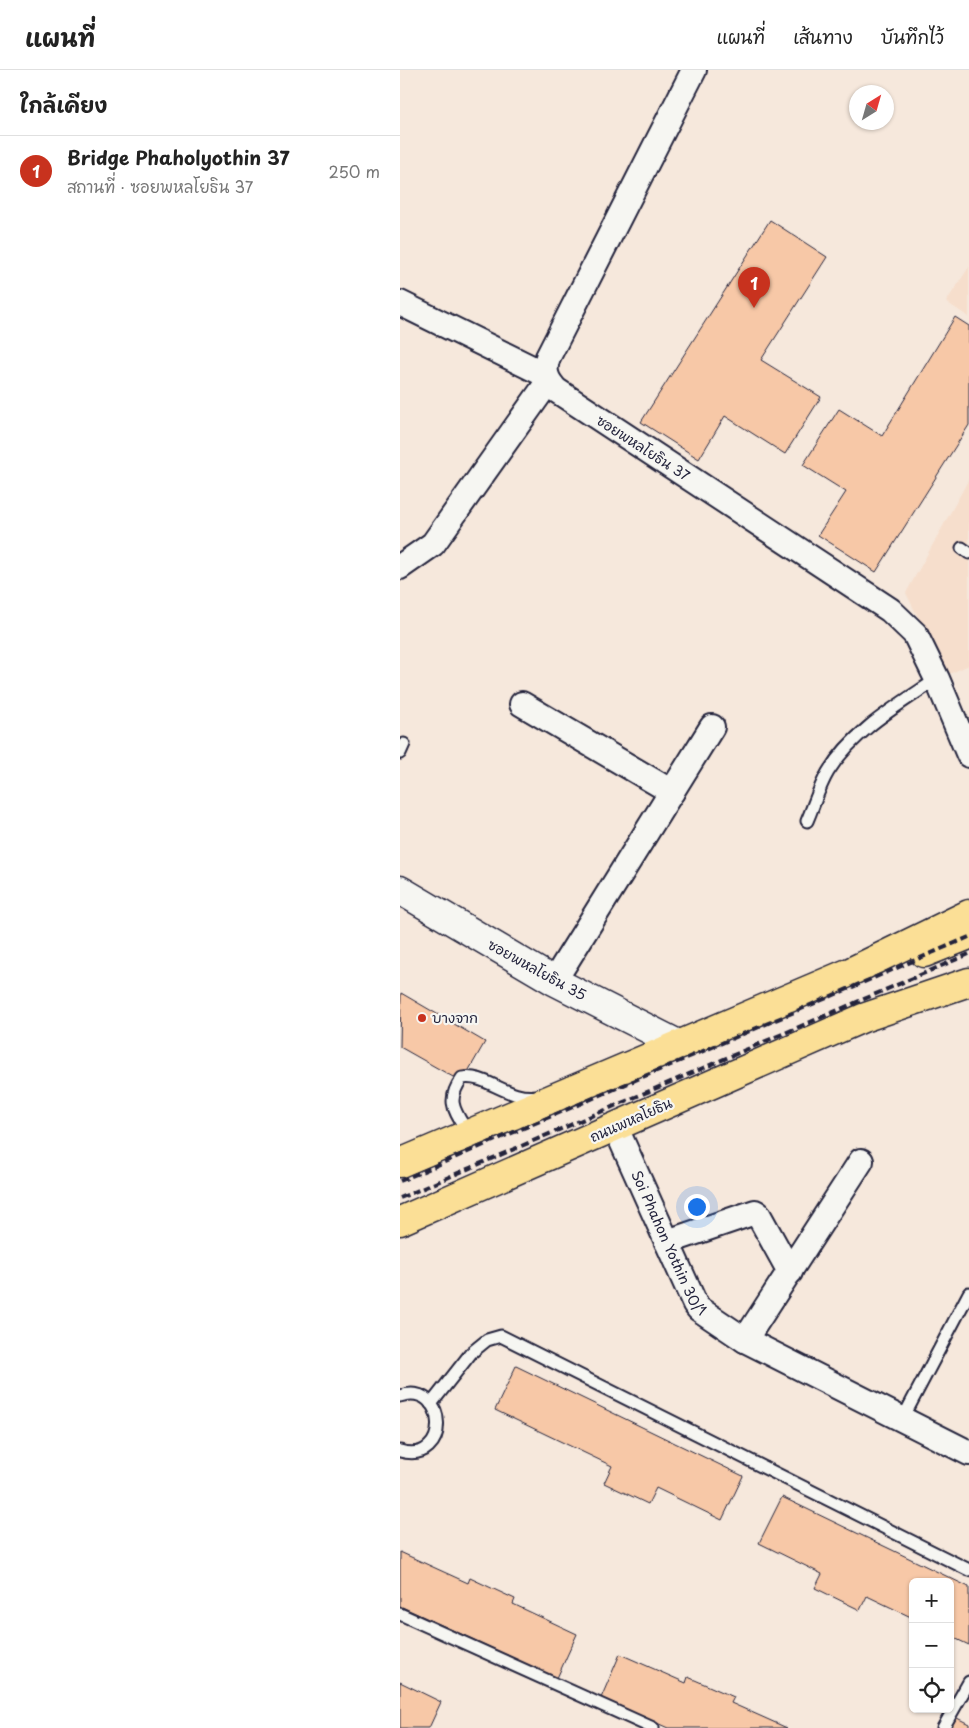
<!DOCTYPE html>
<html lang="th">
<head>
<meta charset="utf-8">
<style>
	:root { --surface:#fff; --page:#f6f6f6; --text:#222; --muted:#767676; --line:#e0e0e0; --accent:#c8321e }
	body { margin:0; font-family:"Playpen Sans","Playpen Sans Thai",sans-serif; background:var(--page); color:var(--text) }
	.controls { position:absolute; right:15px; bottom:15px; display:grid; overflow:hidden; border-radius:8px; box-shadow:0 1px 4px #0004 }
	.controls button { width:45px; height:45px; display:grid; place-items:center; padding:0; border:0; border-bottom:1px solid var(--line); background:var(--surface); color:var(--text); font:25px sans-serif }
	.compass { position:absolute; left:449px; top:15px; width:45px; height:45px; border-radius:50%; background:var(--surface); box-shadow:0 1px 4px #0004; rotate:37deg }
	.you { position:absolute; left:296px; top:1136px; width:18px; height:18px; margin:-12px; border:4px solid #fff; border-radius:50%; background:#1a73e8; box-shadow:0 0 0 8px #1a73e833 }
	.badge { display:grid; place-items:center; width:32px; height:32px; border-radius:50%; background:var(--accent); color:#fff; font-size:16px; font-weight:700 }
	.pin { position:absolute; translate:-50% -41px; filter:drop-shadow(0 1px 2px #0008) }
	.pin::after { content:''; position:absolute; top:26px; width:18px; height:15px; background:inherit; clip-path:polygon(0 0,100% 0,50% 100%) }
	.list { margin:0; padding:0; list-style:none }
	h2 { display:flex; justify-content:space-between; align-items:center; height:65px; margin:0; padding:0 20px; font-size:21px }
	h2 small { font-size:16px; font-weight:400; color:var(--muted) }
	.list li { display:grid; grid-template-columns:32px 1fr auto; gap:15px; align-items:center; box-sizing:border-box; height:70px; padding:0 20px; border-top:1px solid var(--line) }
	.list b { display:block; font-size:19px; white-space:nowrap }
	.list p { margin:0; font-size:16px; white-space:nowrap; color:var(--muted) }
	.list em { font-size:16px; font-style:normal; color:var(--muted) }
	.icon { flex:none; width:28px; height:28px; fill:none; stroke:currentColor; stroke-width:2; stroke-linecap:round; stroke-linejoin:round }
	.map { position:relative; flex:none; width:569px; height:1658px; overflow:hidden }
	header { display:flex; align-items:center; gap:30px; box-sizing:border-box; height:70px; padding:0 25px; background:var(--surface); border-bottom:1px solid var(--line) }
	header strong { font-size:24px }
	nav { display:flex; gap:28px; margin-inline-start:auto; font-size:18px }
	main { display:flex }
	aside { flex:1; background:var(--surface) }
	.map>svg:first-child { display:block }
</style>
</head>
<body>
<header>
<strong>แผนที่</strong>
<nav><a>แผนที่</a><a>เส้นทาง</a><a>บันทึกไว้</a></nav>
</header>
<main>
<aside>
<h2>ใกล้เคียง<small></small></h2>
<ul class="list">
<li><span class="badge">1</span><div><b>Bridge Phaholyothin 37</b><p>สถานที่ · ซอยพหลโยธิน 37</p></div><em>250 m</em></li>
</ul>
</aside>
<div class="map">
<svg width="569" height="1658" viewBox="0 0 569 1658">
	<rect width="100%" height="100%" fill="#f6e8dc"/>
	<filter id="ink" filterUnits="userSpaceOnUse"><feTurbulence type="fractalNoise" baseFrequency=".02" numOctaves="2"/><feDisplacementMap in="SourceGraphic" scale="10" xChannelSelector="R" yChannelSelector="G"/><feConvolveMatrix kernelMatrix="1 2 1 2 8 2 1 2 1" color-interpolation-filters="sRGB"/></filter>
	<g filter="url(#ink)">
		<g fill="#f6decc">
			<path d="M569,197V247L546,232Z"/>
			<path d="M569,409V595L547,605L506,523Z"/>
		</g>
		<g fill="#f7c8a7" stroke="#22223b">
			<path d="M370,150L427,187L361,290L421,327L385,384L325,346L299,389L241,352Z"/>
			<path d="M555,247L569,256V355L476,502L418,465L446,422L403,395L439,339L482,366Z"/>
			<path d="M1,923L85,972L62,1012L0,977Z"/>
			<path d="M116,1296L343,1406L322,1450L256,1418L248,1434L204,1413L212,1396L95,1340Z"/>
			<path d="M382,1427L569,1517V1575L550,1566V1512H513V1548L467,1526L460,1540L415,1518L422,1504L359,1473Z"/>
			<path d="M0,1482L68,1513L70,1508L115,1529L113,1534L177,1564L157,1608L0,1536Z"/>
			<path d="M220,1584L286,1613L288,1607L334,1627L331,1633L387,1658H268L201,1628Z"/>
			<path d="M0,1612L41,1632L29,1658H0Z"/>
			<path d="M555,1647L569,1654V1658H550Z"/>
		</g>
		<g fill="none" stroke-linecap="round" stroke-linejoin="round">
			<g stroke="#22223b" stroke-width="15">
				<g id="lane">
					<path d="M562,478L569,483"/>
					<path d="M0,683L4,674"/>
					<path d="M407,751C414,735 419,717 428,702C454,660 497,636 537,609"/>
					<path d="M68,1063C55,1041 45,1032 62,1008C86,1003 108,1031 137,1026"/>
					<path d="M0,1326C48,1310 52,1396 0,1381"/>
					<path d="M31,1334L71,1283L87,1270L101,1266L569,1500"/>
					<path d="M502,1350L569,1223"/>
					<path d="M0,1544L253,1658"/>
					<path d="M543,1658L569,1612"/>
				</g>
			</g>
			<g stroke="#22223b" stroke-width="28">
				<g id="street">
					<path d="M294,0L148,287C143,301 146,309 156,320L490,540L515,564L537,609L569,685"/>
					<path d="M0,233L146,305"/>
					<path d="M0,497L33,474L148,312"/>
					<path d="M122,634L272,722"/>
					<path d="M154,911L312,657"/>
					<path id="s1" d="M215,1056L295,1234L299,1239L345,1270L569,1383"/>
					<path d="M267,1172L355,1142L358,1144L390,1202"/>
					<path d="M345,1270L461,1091"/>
				</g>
			</g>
			<g stroke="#22223b" stroke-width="31">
				<path id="secondary" d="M0,820L154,911L278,974"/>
			</g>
			<g stroke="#22223b" stroke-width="31">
				<g id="primary">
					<path d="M524,883L569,865"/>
					<path d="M0,1093L448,903L569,844"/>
					<path d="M0,1151L463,948L569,912"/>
				</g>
			</g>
			<use href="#lane" stroke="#f6f6f2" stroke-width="11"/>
			<use href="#street" stroke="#f6f6f2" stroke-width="24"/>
			<use href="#secondary" stroke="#f6f6f2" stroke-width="28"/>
			<use href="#primary" stroke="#fbdf96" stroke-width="28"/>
			<g stroke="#22223b" stroke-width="4" stroke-dasharray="8 4" stroke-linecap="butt">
				<path d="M0,1111L569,867"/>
				<path d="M0,1128L569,884"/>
			</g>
		</g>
	</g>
	<circle fill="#c8321e" stroke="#f6f6f2" stroke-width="2" cx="22" cy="948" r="5"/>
	<g text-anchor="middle" stroke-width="4.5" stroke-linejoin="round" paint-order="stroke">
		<g font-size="14" fill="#22223b" stroke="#f6f6f2">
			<text transform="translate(243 378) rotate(33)" y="5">ซอยพหลโยธิน 37</text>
			<text transform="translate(137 900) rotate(29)" y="5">ซอยพหลโยธิน 35</text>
			<text transform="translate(231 1050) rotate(-24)" y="5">ถนนพหลโยธิน</text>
			<text dy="5" stroke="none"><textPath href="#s1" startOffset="129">Soi Phahon Yothin 30/1</textPath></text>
		</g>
		<g font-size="14" fill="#22223b" stroke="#f6f6f2" text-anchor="start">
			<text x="32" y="953">บางจาก</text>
		</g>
	</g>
</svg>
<div class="controls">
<button>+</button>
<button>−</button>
<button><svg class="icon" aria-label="locate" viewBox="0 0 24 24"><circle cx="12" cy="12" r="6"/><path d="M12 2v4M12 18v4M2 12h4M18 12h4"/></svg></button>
</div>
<svg class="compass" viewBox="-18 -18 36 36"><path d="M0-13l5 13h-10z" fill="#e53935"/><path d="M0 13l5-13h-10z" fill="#767676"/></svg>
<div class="you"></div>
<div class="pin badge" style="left:354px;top:238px">1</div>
</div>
</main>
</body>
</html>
